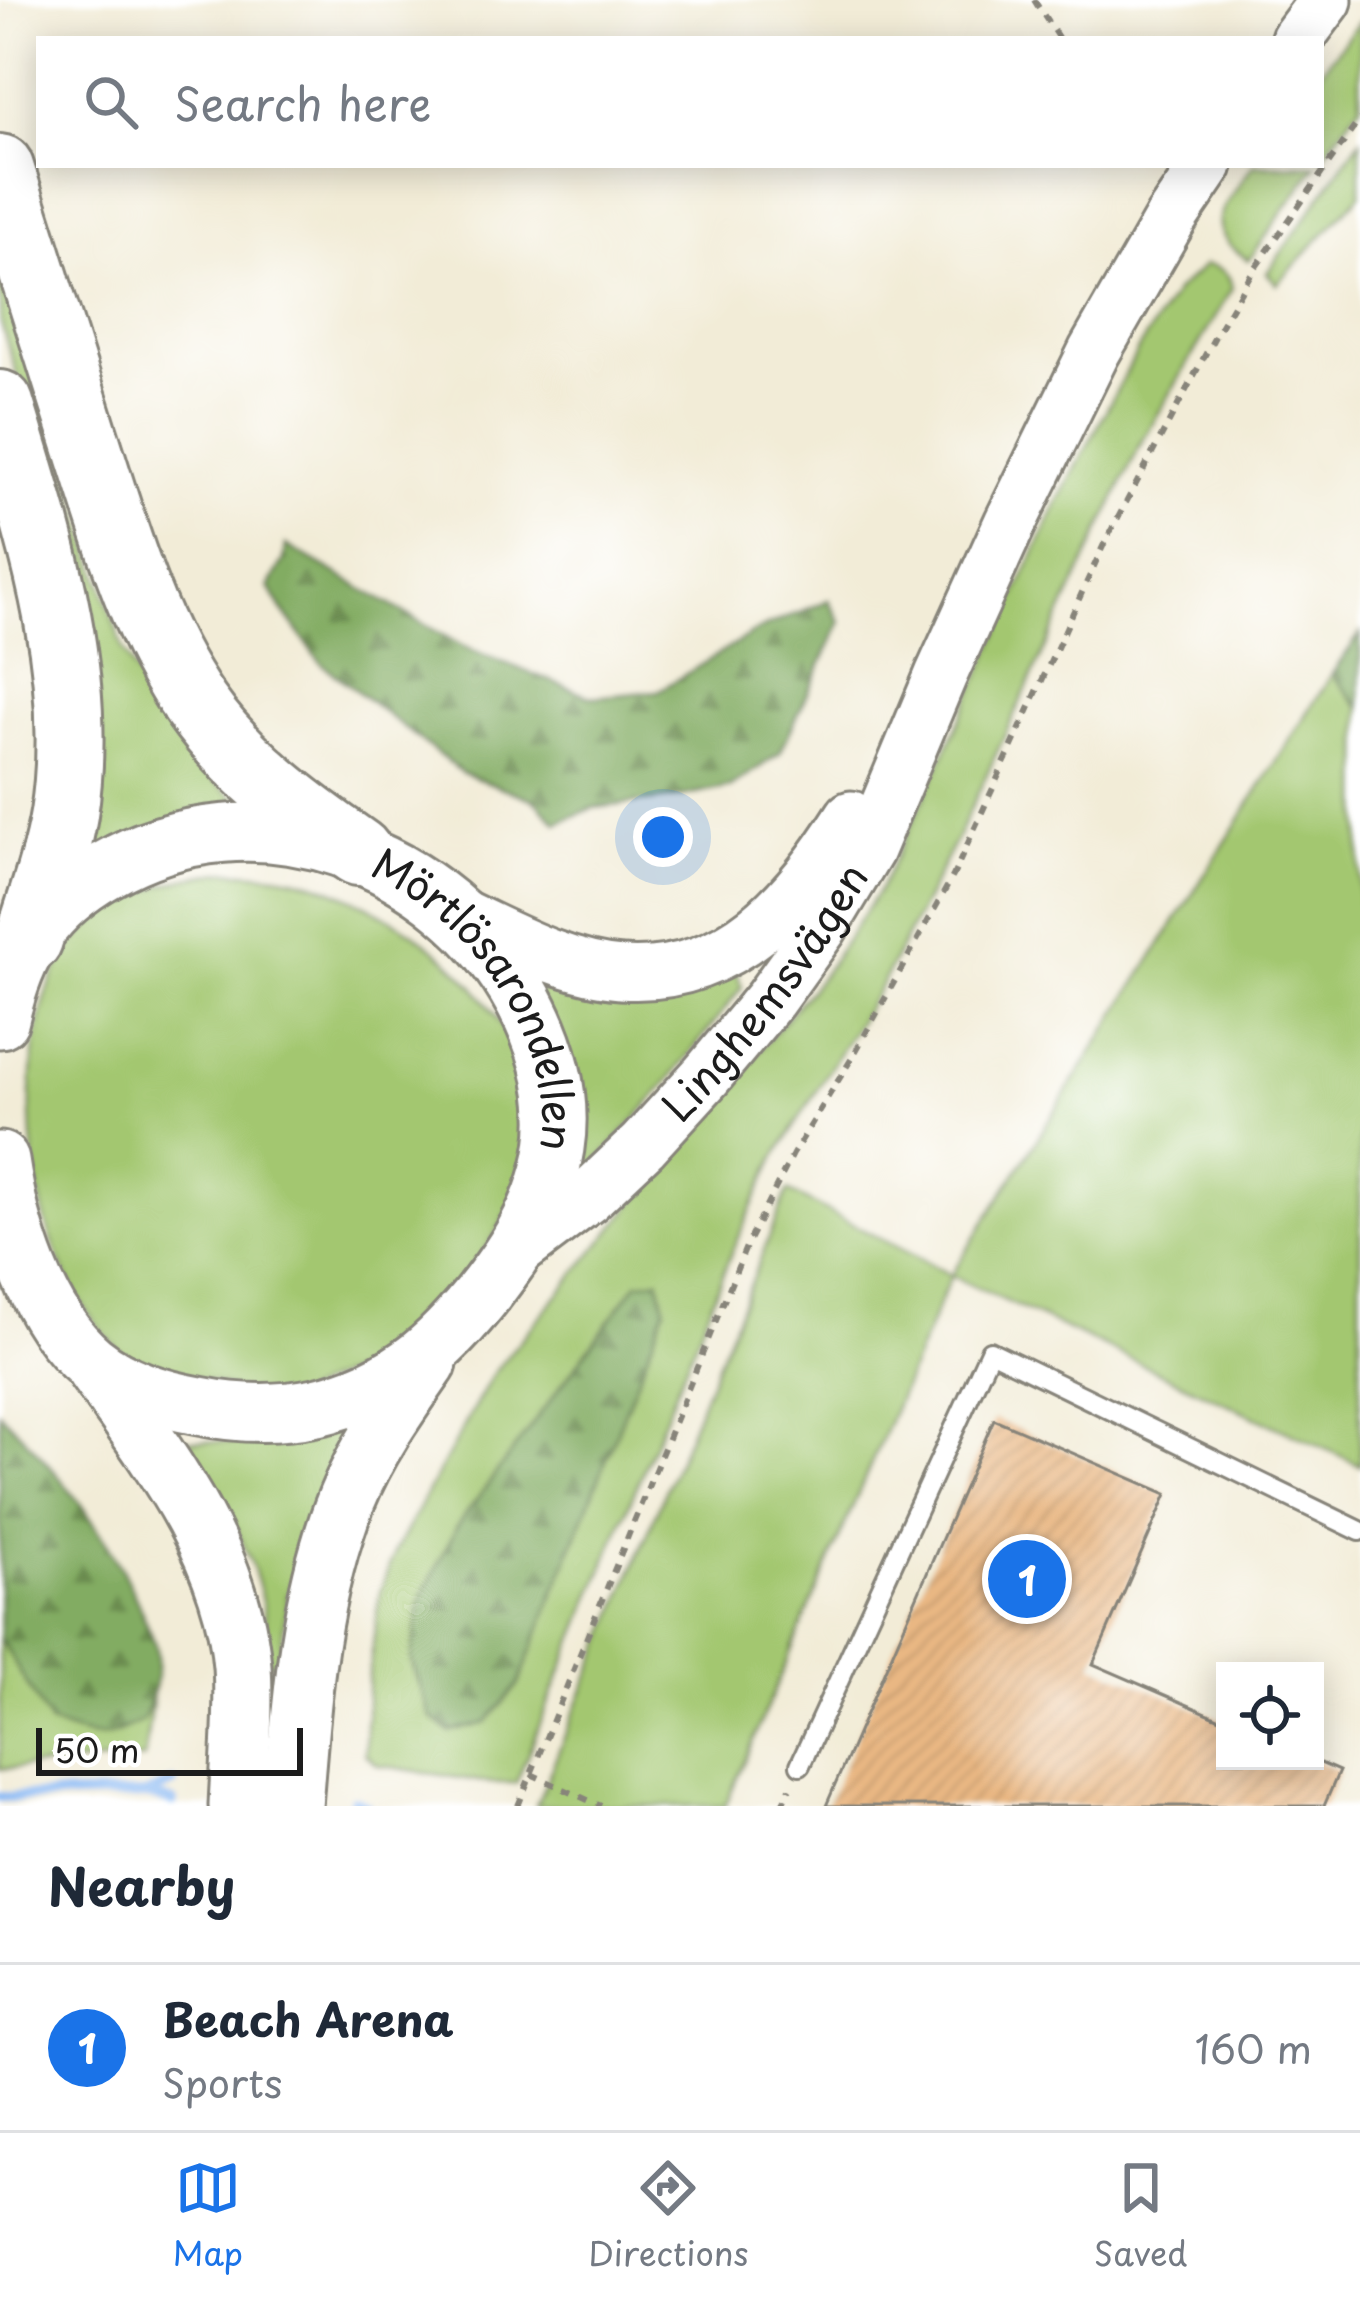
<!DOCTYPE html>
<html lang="en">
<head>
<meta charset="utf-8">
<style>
	:root { --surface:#fff; --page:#f2f2f3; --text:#1f2937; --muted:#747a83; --line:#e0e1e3; --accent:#1a73e8 }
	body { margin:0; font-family:"Playpen Sans",sans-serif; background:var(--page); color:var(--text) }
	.controls { position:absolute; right:36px; bottom:36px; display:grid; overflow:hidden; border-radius:0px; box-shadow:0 6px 30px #0003 }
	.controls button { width:108px; height:108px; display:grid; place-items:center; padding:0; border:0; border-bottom:3px solid var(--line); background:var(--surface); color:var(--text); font:60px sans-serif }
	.scale { position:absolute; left:36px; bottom:30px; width:267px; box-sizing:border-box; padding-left:12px; border:6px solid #1c1c1c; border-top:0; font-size:33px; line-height:42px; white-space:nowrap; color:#1c1c1c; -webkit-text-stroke:9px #fff; paint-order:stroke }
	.you { position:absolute; left:663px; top:837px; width:42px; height:42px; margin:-30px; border:9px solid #fff; border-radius:50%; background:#1a73e8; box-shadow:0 0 0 18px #1a73e833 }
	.badge { display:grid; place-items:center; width:78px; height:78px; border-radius:50%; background:var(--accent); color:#fff; font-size:39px; font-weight:700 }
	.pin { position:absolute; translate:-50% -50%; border:6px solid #fff; box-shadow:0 3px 12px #0006 }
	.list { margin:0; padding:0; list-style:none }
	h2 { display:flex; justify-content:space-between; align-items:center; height:156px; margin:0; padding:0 48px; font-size:51px }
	h2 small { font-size:39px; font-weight:400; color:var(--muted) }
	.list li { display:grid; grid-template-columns:78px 1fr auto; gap:36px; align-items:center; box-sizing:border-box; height:168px; padding:0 48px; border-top:3px solid var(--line) }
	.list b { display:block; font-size:45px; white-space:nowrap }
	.list p { margin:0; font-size:39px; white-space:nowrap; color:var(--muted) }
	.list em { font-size:39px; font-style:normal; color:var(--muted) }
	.icon { flex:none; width:66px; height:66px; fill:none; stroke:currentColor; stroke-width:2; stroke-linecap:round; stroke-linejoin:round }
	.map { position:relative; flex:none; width:1360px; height:1806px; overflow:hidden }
	.search { position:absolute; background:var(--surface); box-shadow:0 6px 30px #0003; left:36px; right:36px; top:36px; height:132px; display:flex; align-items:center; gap:30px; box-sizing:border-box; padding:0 42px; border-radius:0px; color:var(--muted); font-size:45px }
	.sheet { height:324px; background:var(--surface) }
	nav { display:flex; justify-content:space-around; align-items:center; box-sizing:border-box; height:168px; border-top:3px solid var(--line); background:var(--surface); font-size:33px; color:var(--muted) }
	nav a { display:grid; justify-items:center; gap:6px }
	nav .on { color:var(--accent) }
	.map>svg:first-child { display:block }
</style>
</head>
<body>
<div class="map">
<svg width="1360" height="1806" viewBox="0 0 1360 1806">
	<defs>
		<pattern id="forest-firs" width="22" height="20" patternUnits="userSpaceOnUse" patternTransform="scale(3)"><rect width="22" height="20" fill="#82ac62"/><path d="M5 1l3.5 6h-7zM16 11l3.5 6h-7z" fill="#6a8b50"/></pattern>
		<pattern id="building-hatch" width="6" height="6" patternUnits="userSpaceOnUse" patternTransform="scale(3)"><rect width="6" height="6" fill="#e9b783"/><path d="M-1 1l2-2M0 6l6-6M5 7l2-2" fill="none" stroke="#c79d71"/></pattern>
	</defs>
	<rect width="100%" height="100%" fill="#fff"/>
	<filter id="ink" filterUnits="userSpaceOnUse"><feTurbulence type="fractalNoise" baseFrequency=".00833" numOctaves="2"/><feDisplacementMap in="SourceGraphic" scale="24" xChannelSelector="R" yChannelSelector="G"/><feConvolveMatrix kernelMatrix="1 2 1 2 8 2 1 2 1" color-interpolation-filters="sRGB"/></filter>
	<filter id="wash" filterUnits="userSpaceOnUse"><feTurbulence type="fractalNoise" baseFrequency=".004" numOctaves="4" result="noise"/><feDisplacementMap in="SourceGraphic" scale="48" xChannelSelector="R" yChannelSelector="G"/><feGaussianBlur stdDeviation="2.7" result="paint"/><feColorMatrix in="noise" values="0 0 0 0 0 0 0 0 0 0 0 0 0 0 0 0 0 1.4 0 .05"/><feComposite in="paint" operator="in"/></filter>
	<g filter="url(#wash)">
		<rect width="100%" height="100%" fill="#f2ecd7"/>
		<g fill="#a3c770" stroke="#607246" stroke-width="3">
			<path d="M1360,21V105L1321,158V71Z"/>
			<path d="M1360,140V195L1277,284L1267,273Z"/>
			<path d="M1253,165H1316L1249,260C1196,226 1226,206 1253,165Z"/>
			<path d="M1205,265C1220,267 1230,272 1232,288L1139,447L958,836L882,984L775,1158L735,1244L516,1783H491L378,1765L365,1754L368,1681L380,1591L395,1551L494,1372L826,970L881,887L922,803L1059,500L1139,348L1176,291Z"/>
			<path d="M0,266L123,650C147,695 171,738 207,774C223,789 241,802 258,816L85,865L74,563L0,320Z"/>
			<path d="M1332,674L1360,707V1465L951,1276L725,1806H536L788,1191L951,1275Z"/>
			<path d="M228,871C257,873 289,874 317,884C435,926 549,1025 526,1163C518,1210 470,1276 438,1309C424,1323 409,1343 393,1354C374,1366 348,1373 326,1382C313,1388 299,1397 285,1400C270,1403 232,1388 215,1383C196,1378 143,1367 128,1358C121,1354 115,1344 109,1339C81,1310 60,1268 48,1229C23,1151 20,1006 75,941C112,897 173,878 228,871Z"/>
			<path d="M533,970L736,971L742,987L667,1083L575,1188Z"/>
			<path d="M362,1423L306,1535L288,1594L279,1664L268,1663C266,1644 267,1624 263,1605C250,1546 218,1490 185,1440L259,1444L291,1440Z"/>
			<path d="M0,1638L51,1724L142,1721L153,1694L144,1759L0,1769Z"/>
		</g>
		<g fill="url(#forest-firs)" stroke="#4f643f" stroke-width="3">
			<path d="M286,545L464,647L592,697L658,691L760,629L829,600L841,622L780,753L731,787L671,799L593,808L557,823L535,800L462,773L321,663L281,608L269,587L284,560Z"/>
			<path d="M1360,634V707L1332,674Z"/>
			<path d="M659,1279L665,1308L519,1684L486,1723L450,1732L431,1717L411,1659L421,1599L457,1526L637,1283Z"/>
			<path d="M0,1413C60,1471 112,1537 143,1615C147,1626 154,1638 156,1649C161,1673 151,1700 142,1721C98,1743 95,1739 50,1724L0,1638Z"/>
		</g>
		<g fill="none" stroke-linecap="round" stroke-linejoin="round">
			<g stroke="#88b8f3" stroke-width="10">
				<path d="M147,1795L173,1802"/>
				<path d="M0,1797L145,1795L173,1783"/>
				<path d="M354,1800L366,1806"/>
			</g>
		</g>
		<g id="blocks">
			<path fill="url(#building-hatch)" d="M994,1419L1167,1494L1093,1664L1225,1721V1761H1316L1339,1771L1324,1806H826Z"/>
		</g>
	</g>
	<g filter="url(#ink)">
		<use href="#blocks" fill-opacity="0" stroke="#87847a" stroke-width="3"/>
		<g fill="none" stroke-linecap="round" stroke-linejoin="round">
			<g stroke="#87847a" stroke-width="24">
				<path id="service" d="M800,1765L990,1351L1360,1531"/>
			</g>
			<g stroke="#87847a" stroke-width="57">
				<g id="secondary">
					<path d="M1297,39L1326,0"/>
					<path d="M458,914C508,937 565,969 621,973C731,981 798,901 851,817"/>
					<path id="s1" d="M513,1254L587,1198L643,1145L707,1075L770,999L821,928L868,850L941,675L1010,523L1094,352L1171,218L1207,165"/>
				</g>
			</g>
			<g stroke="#87847a" stroke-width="63">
				<g id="primary">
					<path id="s2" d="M0,1019C16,949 43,906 106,870C254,784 446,853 524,1001C548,1046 563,1096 555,1148C548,1193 527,1235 500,1271C451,1339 401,1389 316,1407C277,1415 238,1414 199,1406C161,1399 122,1388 91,1363C36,1317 10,1229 0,1161"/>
					<path d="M95,1369C159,1458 233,1553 242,1666C245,1713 240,1760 238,1806"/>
					<path d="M293,1806C301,1703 308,1595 347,1498C367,1449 398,1406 428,1363"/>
				</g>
			</g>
			<g stroke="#87847a" stroke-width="72">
				<g id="motorway">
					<path d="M0,168C28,258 57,348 85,438C114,529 141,627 196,706C238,766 299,811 358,852"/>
					<path d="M0,404C40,536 86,674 64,814C57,856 42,898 29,939"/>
				</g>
			</g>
			<g stroke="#87847a" stroke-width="6" stroke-dasharray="9 9" stroke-linecap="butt">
				<path d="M1034,0L1059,39"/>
				<path d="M531,1774L601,1806"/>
				<path d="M518,1806L748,1242L793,1154L852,1058L953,876L1105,542L1220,327L1251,274L1360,119"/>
				<path d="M781,1806L790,1788"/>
			</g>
			<use href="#service" stroke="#fff" stroke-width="18"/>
			<use href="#secondary" stroke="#fff" stroke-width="51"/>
			<use href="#primary" stroke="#fff" stroke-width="57"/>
			<use href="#motorway" stroke="#fff" stroke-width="66"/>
		</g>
	</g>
	<g text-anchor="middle" stroke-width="10" stroke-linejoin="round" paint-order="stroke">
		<g font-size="42" fill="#1c1c1c" stroke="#fff">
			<text dy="15" stroke="none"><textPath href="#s1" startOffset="366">Linghemsvägen</textPath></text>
			<text dy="15" stroke="none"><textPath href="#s2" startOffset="651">Mörtlösarondellen</textPath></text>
		</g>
	</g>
</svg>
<div class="controls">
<button><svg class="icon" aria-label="locate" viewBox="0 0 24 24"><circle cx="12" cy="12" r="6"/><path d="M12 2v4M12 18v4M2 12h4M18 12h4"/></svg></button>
</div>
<div class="scale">50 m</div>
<div class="you"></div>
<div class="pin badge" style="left:1027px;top:1579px">1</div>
<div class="search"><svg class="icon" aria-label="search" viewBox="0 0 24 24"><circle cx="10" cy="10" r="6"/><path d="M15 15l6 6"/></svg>Search here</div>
</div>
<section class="sheet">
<h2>Nearby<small></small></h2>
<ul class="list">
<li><span class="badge">1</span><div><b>Beach Arena</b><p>Sports</p></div><em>160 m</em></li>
</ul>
</section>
<nav>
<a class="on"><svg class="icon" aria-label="map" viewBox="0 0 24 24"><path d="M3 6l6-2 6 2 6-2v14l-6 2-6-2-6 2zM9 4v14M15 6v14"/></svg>Map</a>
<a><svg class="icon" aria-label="directions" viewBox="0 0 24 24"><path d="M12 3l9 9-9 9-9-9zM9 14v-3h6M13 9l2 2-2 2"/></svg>Directions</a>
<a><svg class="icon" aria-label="saved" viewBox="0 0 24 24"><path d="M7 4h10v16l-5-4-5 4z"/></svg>Saved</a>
</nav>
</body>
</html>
